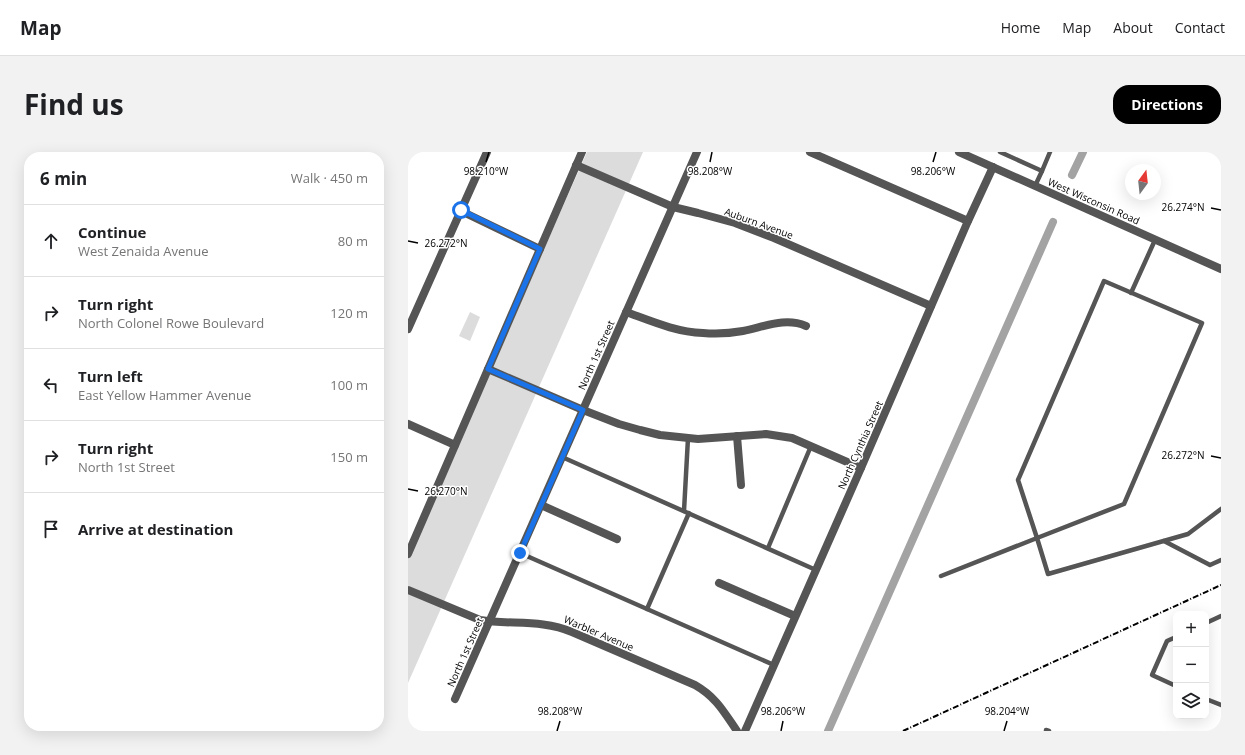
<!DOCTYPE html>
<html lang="en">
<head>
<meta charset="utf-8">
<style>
	:root { --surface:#fff; --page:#f2f2f2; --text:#202124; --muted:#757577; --line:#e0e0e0; --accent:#000 }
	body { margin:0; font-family:"Open Sans",sans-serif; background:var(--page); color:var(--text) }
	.controls { position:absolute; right:12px; bottom:12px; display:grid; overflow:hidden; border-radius:8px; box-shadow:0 4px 16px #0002 }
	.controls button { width:36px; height:36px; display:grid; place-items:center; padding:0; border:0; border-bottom:1px solid var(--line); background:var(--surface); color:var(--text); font:20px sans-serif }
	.compass { position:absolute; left:717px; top:12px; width:36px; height:36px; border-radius:50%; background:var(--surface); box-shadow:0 4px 16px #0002; rotate:15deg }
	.stop { position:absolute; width:12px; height:12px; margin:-9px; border:3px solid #1a73e8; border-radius:50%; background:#fff }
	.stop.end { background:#1a73e8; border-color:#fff; box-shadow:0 1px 4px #0008 }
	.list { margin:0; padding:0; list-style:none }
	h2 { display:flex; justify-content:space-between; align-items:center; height:52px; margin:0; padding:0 16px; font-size:17px }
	h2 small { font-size:13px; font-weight:400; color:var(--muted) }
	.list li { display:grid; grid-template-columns:26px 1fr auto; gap:12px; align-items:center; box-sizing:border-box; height:72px; padding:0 16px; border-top:1px solid var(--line) }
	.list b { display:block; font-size:15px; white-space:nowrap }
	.list p { margin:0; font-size:13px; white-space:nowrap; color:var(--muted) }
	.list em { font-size:13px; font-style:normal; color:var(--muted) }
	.icon { flex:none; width:22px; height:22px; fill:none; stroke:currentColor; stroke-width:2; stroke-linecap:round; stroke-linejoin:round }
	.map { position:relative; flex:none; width:813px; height:579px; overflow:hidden; border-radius:16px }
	header { display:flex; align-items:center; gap:24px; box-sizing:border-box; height:56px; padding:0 20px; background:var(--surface); border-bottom:1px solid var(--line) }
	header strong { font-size:19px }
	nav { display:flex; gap:22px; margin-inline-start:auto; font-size:14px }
	.intro { display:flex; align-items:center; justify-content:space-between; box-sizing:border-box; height:96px; padding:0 24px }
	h1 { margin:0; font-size:28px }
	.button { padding:10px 18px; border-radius:16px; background:var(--accent); color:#fff; font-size:14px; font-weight:700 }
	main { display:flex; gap:24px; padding:0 24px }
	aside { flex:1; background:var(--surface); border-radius:16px; box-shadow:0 4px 16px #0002 }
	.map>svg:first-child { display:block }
</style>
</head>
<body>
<header>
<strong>Map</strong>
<nav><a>Home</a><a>Map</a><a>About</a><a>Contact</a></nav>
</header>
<div class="intro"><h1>Find us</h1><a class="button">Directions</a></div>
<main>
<aside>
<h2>6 min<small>Walk · 450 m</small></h2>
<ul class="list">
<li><svg class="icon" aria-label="ahead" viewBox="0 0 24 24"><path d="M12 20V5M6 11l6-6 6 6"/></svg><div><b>Continue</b><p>West Zenaida Avenue</p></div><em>80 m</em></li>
<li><svg class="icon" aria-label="right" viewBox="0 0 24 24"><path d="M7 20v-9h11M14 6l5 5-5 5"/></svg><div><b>Turn right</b><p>North Colonel Rowe Boulevard</p></div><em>120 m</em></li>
<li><svg class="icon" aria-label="left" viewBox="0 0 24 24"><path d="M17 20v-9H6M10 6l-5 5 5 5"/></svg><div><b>Turn left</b><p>East Yellow Hammer Avenue</p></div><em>100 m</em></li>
<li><svg class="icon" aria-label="right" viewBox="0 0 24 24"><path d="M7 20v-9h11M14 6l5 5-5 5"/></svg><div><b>Turn right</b><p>North 1st Street</p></div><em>150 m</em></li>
<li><svg class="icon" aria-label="arrive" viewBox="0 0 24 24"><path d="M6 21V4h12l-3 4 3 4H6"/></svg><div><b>Arrive at destination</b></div></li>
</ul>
</aside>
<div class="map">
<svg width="813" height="579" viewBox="0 0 813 579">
	<rect width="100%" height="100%" fill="#fff"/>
	<g fill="#dcdcdc">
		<path d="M179,0H235L0,531V404Z"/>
		<path d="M62,160L72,165L62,189L51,184Z"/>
	</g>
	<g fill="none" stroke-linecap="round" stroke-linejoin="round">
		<g stroke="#a3a3a3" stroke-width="8">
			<path d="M664,23L675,0"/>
			<path d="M420,579L645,70"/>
		</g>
		<g stroke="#555" stroke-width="4.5">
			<path d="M592,0L634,19L642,0"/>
			<path d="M627,34L634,19"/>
			<path d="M696,129L794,171L716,352L629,386L610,328Z"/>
			<path d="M723,141L747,88"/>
			<path d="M154,305L408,418"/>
			<path d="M276,359L280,286"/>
			<path d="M756,389L802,413L813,408"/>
			<path d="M360,396L403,294"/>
			<path d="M112,401L366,513"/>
			<path d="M533,424L629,386L640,422L780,382L813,357"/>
			<path d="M239,457L281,361"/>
			<path d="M798,471L813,464"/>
			<path d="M768,485L759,489L744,523L768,534"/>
			<path d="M798,547L813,553"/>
			<path d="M638,579V578L641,579"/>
		</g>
		<g stroke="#555" stroke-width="8">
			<path d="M402,0L560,69"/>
			<path d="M168,13L265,55L290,61L327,71L366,86L523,154"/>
			<path d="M53,59L132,97"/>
			<path d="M218,160C243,169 268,180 295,181C306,182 324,181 335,179C356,175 377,165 398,174"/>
			<path d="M0,177L79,0"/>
			<path d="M80,217L175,258L211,272L232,278L252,283L290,287L358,282L384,286L453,316"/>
			<path d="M0,272L47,293"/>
			<path d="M329,284L333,333"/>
			<path d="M133,353L209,387"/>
			<path d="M311,431L387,464"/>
			<path d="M0,438L72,468C103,473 134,467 164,480L287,533C308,545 316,560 329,579"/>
			<path d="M47,547L289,0"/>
			<path d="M337,579L453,316L560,69L585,15"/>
		</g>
		<g stroke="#555" stroke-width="8">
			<path d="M551,0L813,117"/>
			<path d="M0,402L174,0"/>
		</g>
		<path stroke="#000" stroke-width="2" stroke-dasharray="6 2 1 2" stroke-linecap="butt" d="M495,579L813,433"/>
	</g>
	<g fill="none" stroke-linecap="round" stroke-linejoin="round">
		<path stroke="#1a73e8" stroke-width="5" d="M53,58L132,97L80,217L175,258L112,401"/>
	</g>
	<path fill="none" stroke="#000" stroke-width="1.5" d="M78,10L81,0M302,10L304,0M525,10L528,0M803,56L813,58M0,89L10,91M803,304L813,306M0,337L10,339M149,579L152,569M373,579L375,569M596,579L599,569"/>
	<g text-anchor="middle" stroke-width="3" stroke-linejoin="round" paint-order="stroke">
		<g font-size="10" fill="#000" stroke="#fff">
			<text transform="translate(686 49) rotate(24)" y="4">West Wisconsin Road</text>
			<text transform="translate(351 71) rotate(20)" y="4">Auburn Avenue</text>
			<text transform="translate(188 203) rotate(-66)" y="4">North 1st Street</text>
			<text transform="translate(452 293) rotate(-66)" y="4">North Cynthia Street</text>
			<text transform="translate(191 481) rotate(23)" y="4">Warbler Avenue</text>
			<text transform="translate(57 500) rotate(-66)" y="4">North 1st Street</text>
		</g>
	</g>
	<g font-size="10" text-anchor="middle" fill="#000" stroke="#fff" stroke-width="3" stroke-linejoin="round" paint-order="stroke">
		<text x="78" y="23">98.210°W</text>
		<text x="302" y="23">98.208°W</text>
		<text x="525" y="23">98.206°W</text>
		<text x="775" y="59">26.274°N</text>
		<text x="38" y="95">26.272°N</text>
		<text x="775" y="307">26.272°N</text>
		<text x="38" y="343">26.270°N</text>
		<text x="152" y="563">98.208°W</text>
		<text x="375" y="563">98.206°W</text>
		<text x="599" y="563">98.204°W</text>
	</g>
</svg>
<div class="controls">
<button>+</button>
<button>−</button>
<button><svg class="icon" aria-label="layers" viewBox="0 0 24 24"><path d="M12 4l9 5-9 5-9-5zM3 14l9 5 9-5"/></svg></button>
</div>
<svg class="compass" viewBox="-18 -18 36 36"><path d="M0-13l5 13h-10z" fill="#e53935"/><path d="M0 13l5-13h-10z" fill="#757577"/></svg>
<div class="stop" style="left:53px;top:58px"></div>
<div class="stop end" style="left:112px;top:401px"></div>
</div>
</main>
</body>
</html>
